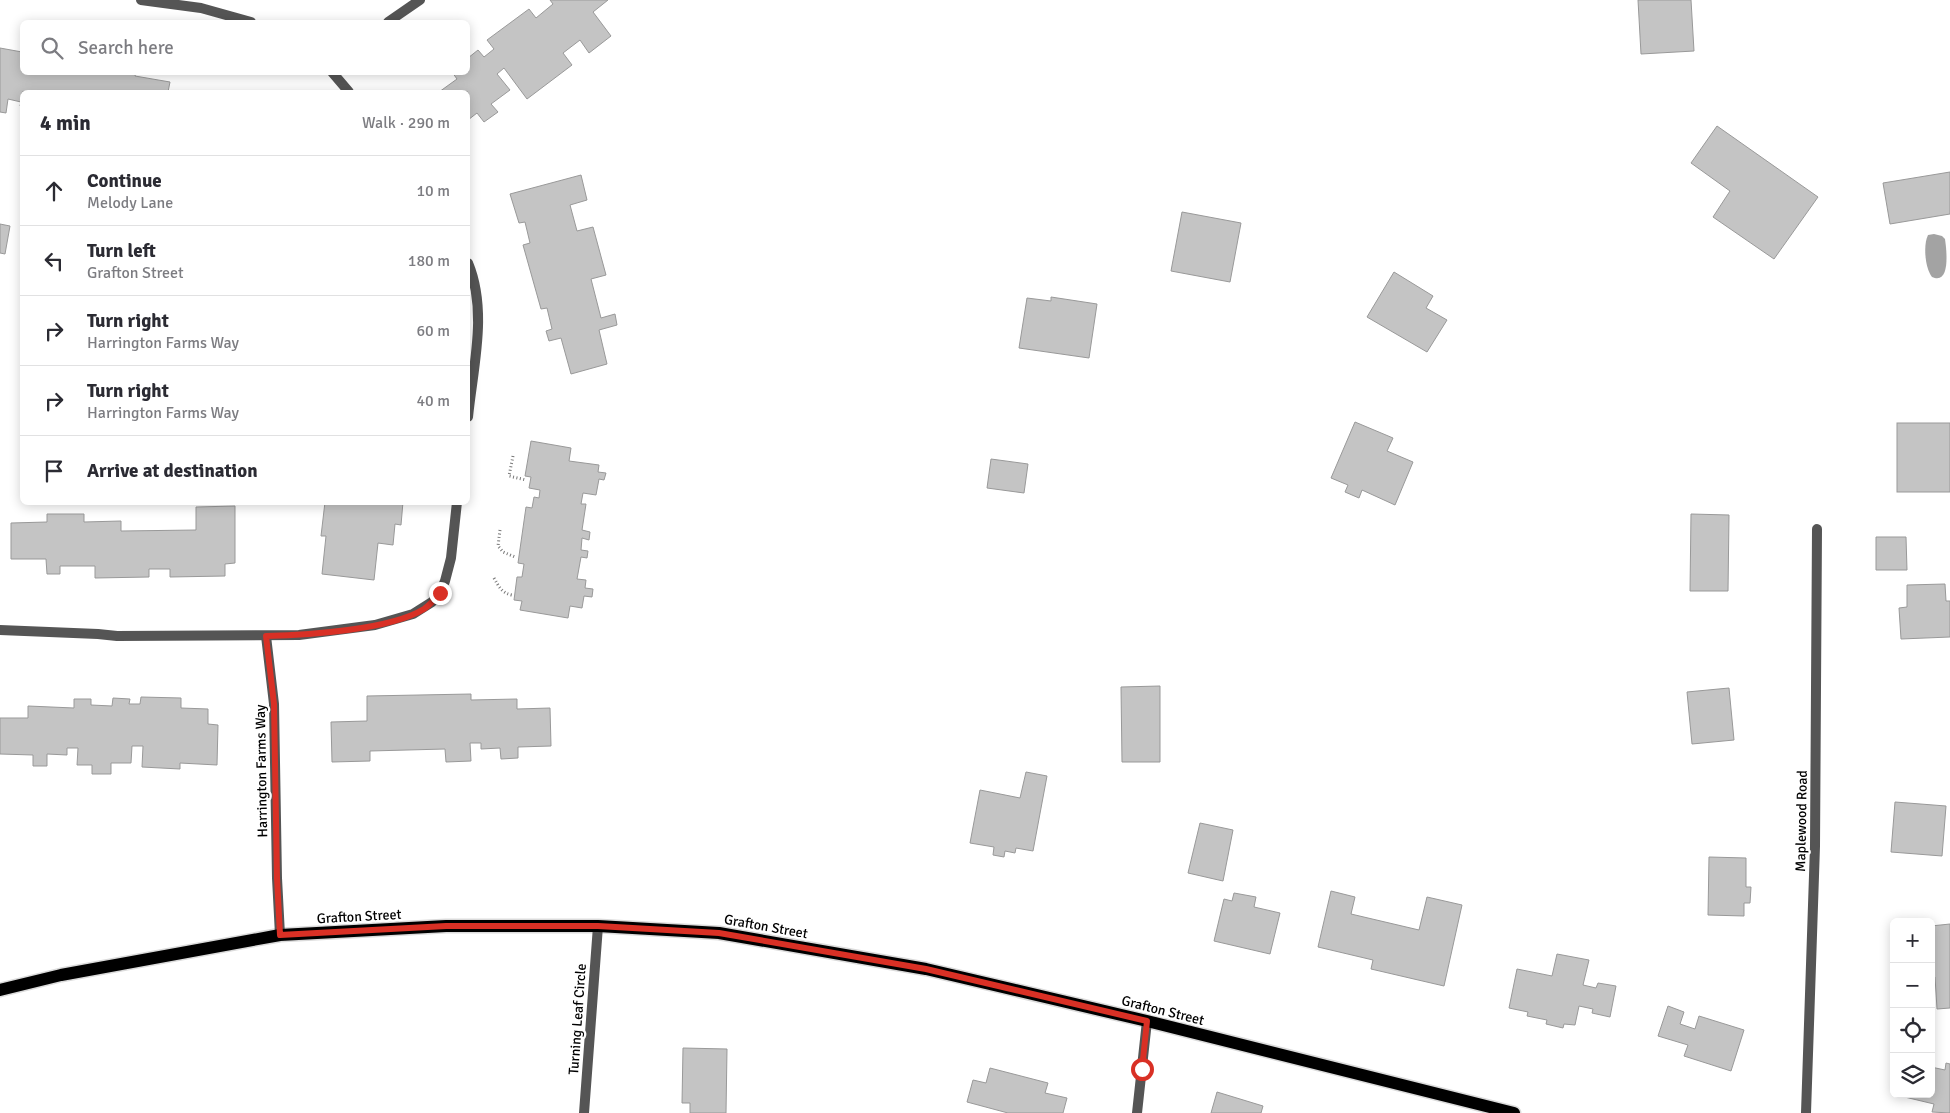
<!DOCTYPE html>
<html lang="en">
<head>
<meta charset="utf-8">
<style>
	:root { --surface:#fff; --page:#f2f2f3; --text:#2b2b33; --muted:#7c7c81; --line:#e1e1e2 }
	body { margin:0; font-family:Signika,sans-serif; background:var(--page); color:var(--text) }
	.controls { position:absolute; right:15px; bottom:15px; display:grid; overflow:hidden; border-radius:8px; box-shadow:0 2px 12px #0003 }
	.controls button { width:45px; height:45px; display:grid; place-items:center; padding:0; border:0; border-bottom:1px solid var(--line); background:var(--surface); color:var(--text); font:25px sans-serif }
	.stop { position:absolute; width:15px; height:15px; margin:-11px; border:4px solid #d93025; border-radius:50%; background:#fff }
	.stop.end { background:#d93025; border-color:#fff; box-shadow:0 1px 5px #0008 }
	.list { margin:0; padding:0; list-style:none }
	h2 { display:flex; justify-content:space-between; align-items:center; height:65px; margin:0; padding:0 20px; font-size:21px }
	h2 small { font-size:16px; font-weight:400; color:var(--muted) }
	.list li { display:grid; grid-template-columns:32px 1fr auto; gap:15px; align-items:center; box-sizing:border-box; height:70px; padding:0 20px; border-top:1px solid var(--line) }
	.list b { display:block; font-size:19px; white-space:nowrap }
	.list p { margin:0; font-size:16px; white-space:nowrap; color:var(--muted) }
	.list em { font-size:16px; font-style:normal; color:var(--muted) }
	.icon { flex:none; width:28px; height:28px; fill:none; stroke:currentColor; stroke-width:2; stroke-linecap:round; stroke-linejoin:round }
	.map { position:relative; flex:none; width:1950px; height:1113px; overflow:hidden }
	.search { position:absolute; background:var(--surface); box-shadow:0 2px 12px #0003; left:20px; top:20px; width:450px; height:55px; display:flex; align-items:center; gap:12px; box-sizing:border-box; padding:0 18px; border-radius:8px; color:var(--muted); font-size:19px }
	.panel { position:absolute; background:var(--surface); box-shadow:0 2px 12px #0003; left:20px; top:90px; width:450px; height:415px; border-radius:8px }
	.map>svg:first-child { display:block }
</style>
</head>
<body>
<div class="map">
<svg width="1950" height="1113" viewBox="0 0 1950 1113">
	<rect width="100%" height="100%" fill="#fff"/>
	<path fill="#a3a3a3" d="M1934,234L1942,236L1945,239C1947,253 1950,285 1932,277C1925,268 1923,245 1928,235Z"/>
	<g fill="#c4c4c4" stroke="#999">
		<path d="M550,0H608L593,12L611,36L589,53L580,40L563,53L572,65L527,99L504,68L497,74L510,90L491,104L498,112L484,122L477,113L468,120V92H439L457,79L452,72H468V58L478,50L484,57L494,49L487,40L529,9L536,18L553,4Z"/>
		<path d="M1638,0H1691L1694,51L1641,54Z"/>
		<path d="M0,48L22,52V72H136L135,76L170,82L168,92H22V107L20,106L21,102L8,99L6,113L0,112Z"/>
		<path d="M1717,126L1818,197L1774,259L1713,217L1730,191L1691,163Z"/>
		<path d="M1950,172V214L1890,224L1883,183Z"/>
		<path d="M581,175L587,200L570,205L577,231L593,227L606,275L591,279L601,318L615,314L617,325L599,330L607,364L571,374L561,338L549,341L546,331L552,329L547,308L541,309L523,245L530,243L525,222L519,223L510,194Z"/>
		<path d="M1182,212L1241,223L1230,282L1171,271Z"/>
		<path d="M0,224L10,226L5,254L0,253Z"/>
		<path d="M1394,272L1433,296L1426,308L1447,320L1427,352L1367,317Z"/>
		<path d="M1051,297L1097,304L1089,358L1019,348L1027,298L1051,301Z"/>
		<path d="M1355,422L1393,438L1387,451L1413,462L1395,505L1362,490L1359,498L1345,492L1348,485L1331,478Z"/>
		<rect x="1897" y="423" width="53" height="69"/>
		<path d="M531,441L571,448L569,461L599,465L598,472L606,473L604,480L599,479L596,495L583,493L581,504H586L582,530L590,532L589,540L582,538L581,550L588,551L587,558L581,557L577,579L586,580L585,588L593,589L592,597L584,596L582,608L570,606L568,618L520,610L522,601L514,600L517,577H522L524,564L518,563L526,507L532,508L534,497L539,498L540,490L529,488L531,477L525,476Z"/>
		<path d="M991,459L1028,464L1024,493L987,488Z"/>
		<path d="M325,502H403L401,525L395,524L393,545L378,543L374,580L322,574L326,536H321Z"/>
		<path d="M235,506V563L225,564V576L170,577V569H149V577L95,578V566H60V574H47L46,559H11V523L47,522V514H84V522L121,521V531L196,530V507Z"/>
		<path d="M1691,514L1729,515L1728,591H1690Z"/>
		<path d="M1876,537H1906L1907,570H1876Z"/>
		<path d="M1945,584L1946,601H1950V637L1901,639L1899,608L1907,607V585Z"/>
		<path d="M1160,686V762H1122L1121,687Z"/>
		<path d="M1729,688L1734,740L1692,744L1687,692Z"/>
		<path d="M471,694V700L517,699V709L550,708L551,746L518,747V758L501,759L500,748L481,749V743H470L471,761L446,762L445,749L370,751V761L332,762L331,722L367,721V696Z"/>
		<path d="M141,697L181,698V708L208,709V724L218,725L217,765L180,763V769L142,767L143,746H132L131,763H111V774H92V765H77L78,748H67V755L47,754V766H33V755L0,754V718H28V706L74,708V699H91V705L112,706L113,698L130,699L129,704H140Z"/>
		<path d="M1026,772L1047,776L1033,851L1016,848L1015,853L1005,851L1004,857L993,855L994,847L970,843L980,790L1020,798Z"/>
		<path d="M1895,802L1946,806L1942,856L1891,852Z"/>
		<path d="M1200,823L1233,830L1223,881L1188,873Z"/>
		<path d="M1709,857L1746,858V887H1751L1750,903H1744V916L1708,915Z"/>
		<path d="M1331,891L1355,897L1351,914L1419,930L1427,897L1462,905L1444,986L1371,969L1373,960L1318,947Z"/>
		<path d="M1234,893L1256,897L1254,907L1280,913L1270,954L1214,941L1224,899L1232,901Z"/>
		<path d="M1950,924V1008L1937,1009L1935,977H1931V926Z"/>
		<path d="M1557,954L1589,960L1583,985L1596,988L1598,983L1616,986L1610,1017L1592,1013L1593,1009L1579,1006L1575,1025L1564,1024L1563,1028L1546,1024L1547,1020L1527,1016L1528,1012L1509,1008L1517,969L1552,976Z"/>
		<path d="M1668,1006L1684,1012L1680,1024L1695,1029L1699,1016L1744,1030L1731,1071L1684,1056L1688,1045L1658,1036Z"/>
		<path d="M683,1048L727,1049L726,1113H690V1103H682Z"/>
		<path d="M1946,1063L1950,1064V1113L1932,1112L1934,1104L1892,1094L1894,1087V1094H1931V1067L1945,1070Z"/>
		<path d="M990,1068L1048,1083L1045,1093L1067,1098L1063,1113H1008L967,1102L973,1080L986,1083Z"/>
		<path d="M1217,1092L1263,1106L1261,1113H1211Z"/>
	</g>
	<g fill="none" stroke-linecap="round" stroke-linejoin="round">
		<g stroke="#dbdbdb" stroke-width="15">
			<path id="primary" d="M0,990L61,975L280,935L446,926H598L719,933L926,969L1147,1021L1514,1113"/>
		</g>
		<g stroke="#777" stroke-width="3" stroke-dasharray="1 2.5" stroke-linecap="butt">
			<path d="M513,456L509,476L526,480"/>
			<path d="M500,530L498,546L503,552L515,557"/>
			<path d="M494,578C499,587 502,593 512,595"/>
		</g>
		<g stroke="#555" stroke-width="10">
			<path d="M141,0L201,8L251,22"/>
			<path d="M388,22L420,0"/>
			<path d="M332,72L349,92"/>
			<path d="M468,263C488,311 473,367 468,417"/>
			<path d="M0,630L98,634L117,636L299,635L375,625L413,614L432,602L440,593L445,581L451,558L457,502"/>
			<path d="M266,636L274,704L277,878L280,935"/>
			<path d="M584,1113L598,926"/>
			<path d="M1137,1113L1147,1021"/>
			<path d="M1806,1113L1815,846L1817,529"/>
		</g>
		<use href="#primary" stroke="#000" stroke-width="12"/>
	</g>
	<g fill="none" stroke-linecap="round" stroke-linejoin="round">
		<path stroke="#d93025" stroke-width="6" d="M440,593C435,599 430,605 424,609C390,630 307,635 266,636L274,704L277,878L280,935L446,926H598L719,933L926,969L1147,1021L1142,1069"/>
	</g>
	<g text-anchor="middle" stroke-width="4.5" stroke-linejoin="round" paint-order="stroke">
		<g font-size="14" fill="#000" stroke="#fff">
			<text transform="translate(261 771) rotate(-91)" y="5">Harrington Farms Way</text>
			<text transform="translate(1801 821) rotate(-89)" y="5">Maplewood Road</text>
			<text transform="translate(359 916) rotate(-3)" y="5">Grafton Street</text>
			<text transform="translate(766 926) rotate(10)" y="5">Grafton Street</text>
			<text transform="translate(1163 1010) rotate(14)" y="5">Grafton Street</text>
			<text transform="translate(577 1019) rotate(-86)" y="5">Turning Leaf Circle</text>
		</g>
	</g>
</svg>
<div class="controls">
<button>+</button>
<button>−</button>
<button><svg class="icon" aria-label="locate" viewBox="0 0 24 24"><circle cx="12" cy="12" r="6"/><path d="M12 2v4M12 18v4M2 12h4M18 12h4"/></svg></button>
<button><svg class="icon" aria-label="layers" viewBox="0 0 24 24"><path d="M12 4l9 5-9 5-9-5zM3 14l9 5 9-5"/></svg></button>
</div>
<div class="stop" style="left:1142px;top:1069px"></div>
<div class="stop end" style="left:440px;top:593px"></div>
<div class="search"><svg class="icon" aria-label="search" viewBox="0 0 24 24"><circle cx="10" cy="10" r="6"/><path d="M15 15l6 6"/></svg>Search here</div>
<section class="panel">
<h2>4 min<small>Walk · 290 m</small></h2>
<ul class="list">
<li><svg class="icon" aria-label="ahead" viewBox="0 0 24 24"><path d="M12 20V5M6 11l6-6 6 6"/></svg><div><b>Continue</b><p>Melody Lane</p></div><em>10 m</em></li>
<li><svg class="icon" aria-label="left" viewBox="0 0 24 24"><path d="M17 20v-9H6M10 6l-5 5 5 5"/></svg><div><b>Turn left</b><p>Grafton Street</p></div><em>180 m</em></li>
<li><svg class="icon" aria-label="right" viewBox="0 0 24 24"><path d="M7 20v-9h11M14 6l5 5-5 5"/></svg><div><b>Turn right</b><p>Harrington Farms Way</p></div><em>60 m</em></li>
<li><svg class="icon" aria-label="right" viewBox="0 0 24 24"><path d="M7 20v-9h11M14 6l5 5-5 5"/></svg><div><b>Turn right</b><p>Harrington Farms Way</p></div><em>40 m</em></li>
<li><svg class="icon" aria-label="arrive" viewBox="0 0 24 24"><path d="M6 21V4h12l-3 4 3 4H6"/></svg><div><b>Arrive at destination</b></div></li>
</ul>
</section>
</div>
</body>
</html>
